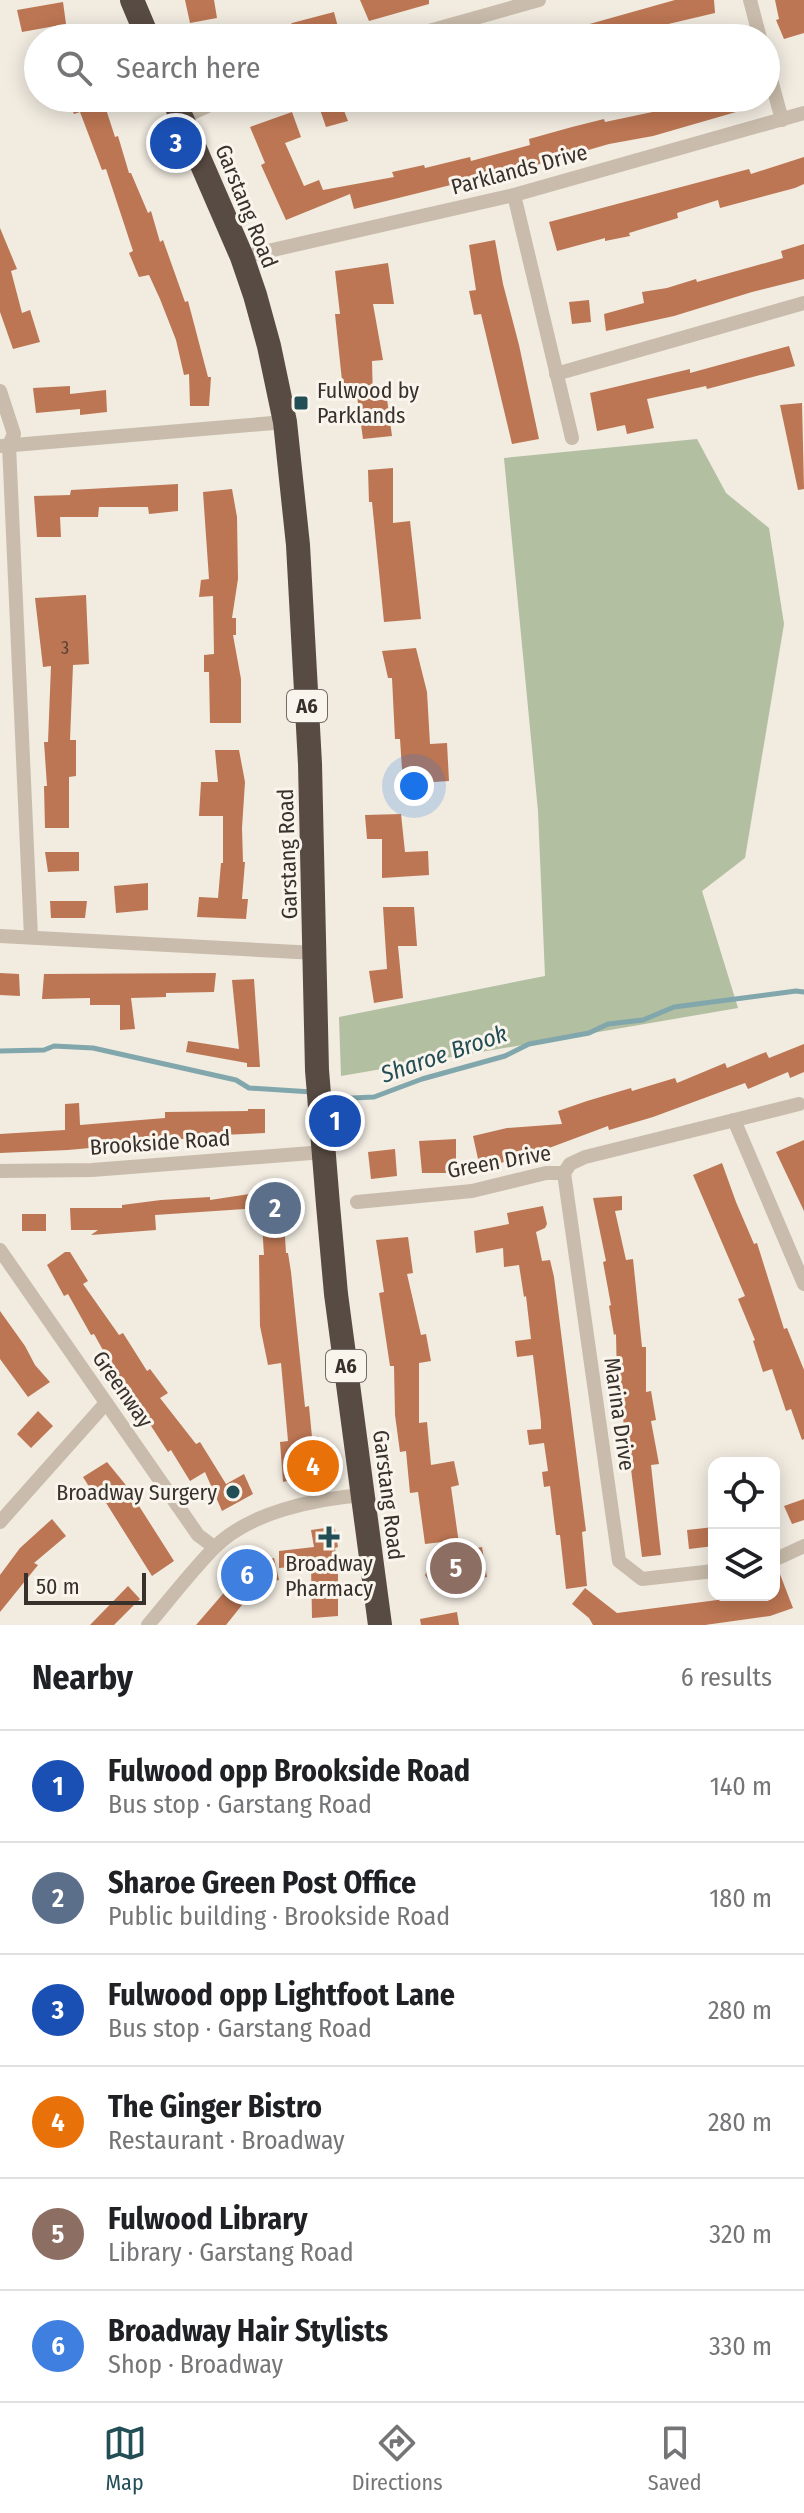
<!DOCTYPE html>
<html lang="en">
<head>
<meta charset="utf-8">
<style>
	:root { --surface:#fff; --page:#f6f6f6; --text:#202124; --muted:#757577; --line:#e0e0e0; --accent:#234e56 }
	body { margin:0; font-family:"Fira Sans Condensed",sans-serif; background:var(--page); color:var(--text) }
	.controls { position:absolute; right:24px; bottom:24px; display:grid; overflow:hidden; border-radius:16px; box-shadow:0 4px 20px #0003 }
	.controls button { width:72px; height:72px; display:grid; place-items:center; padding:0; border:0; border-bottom:2px solid var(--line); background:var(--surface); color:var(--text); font:40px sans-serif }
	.scale { position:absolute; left:24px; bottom:20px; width:122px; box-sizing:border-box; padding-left:8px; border:4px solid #37302b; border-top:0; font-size:22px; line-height:28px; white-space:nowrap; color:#37302b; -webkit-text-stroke:6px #f9f4ec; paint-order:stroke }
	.you { position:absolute; left:414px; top:786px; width:28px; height:28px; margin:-20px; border:6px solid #fff; border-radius:50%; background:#1a73e8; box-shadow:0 0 0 12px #1a73e833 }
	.badge { display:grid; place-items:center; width:52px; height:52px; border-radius:50%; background:var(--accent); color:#fff; font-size:26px; font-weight:700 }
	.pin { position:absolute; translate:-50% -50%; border:4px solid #fff; box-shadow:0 2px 8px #0006 }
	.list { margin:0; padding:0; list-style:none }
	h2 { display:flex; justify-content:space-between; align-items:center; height:104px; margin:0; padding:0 32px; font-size:34px }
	h2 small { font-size:26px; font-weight:400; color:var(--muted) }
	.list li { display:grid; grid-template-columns:52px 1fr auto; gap:24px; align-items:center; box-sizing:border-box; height:112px; padding:0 32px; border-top:2px solid var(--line) }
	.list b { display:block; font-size:30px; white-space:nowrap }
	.list p { margin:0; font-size:26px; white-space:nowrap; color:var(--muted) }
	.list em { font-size:26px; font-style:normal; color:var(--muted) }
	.icon { flex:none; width:44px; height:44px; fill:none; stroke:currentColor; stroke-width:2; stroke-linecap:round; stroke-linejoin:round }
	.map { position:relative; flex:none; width:804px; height:1625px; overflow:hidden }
	.search { position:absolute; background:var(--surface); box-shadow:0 4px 20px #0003; left:24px; right:24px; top:24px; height:88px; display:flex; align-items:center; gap:20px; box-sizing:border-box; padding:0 28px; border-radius:44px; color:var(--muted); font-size:30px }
	.sheet { height:776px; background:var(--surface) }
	nav { display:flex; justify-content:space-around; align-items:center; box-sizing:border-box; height:112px; border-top:2px solid var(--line); background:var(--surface); font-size:22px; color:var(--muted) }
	nav a { display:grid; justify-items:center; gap:4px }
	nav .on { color:var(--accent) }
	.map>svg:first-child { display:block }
</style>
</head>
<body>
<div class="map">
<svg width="804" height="1625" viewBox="0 0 804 1625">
	<rect width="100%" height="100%" fill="#f1ebe0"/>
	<path fill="#b2bfa1" d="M697,439L726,493L769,528L784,624L745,858L702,891L738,1008L341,1076L339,1017L545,976L538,811L504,458Z"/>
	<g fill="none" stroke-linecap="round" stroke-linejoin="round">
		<g stroke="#81a7ac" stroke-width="5">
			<path d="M0,1051L44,1050L54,1046L93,1048L236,1080L249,1088L312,1092"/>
			<path d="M326,1094L352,1098L374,1097L422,1079L505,1056L529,1044L589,1033L608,1024L643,1020L674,1007L796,991L804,992"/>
		</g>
	</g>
	<g fill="#bc7653">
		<path d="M185,0H214L217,18L190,23Z"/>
		<path d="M360,0H429V4L369,21Z"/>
		<path d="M675,0H714L715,13L609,38H555L554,34Z"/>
		<path d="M775,0H804V33L784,39L776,20L779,19Z"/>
		<path d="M63,2L66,24L22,32L17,10Z"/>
		<path d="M334,12L339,31L314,38H277L292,23Z"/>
		<path d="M67,98H113L104,103L115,137L118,136L129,173H131L148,213L151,211L160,242L163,240L185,302L188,301L208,377H211L209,406H190L189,374L184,375L176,340L160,299L149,275L139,277L129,253L133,251L106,169L102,170L80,112L74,114Z"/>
		<path d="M316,98H365L366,103L343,108L348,121L326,127Z"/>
		<path d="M681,98H740L743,110L653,136L609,144L492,178L491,175L354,209L350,194L286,220L261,165L265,163L250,127L292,112L301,137L285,143L304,186L319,180L323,190L394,177L392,172L424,165L425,168L470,157L471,161L530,145L529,139L572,127L604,119L605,122L662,110L660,104Z"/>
		<path d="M804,157V184L795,188L720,208L718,200L677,213L678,218L629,233L630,236L605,241V238L557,251L549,222L749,169L751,174Z"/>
		<path d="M0,228L17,269L11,271L22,313L30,310L40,342L13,349L0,312Z"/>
		<path d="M495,240L503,284L519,345L539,439L512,444L481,314L474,315L469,291L476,290L469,245Z"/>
		<path d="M804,244V279L752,292L674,316L606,331L604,314L644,303L642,292L667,288L696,279L697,282L758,265L783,258L781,251Z"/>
		<path d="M388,263L394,304H373L383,360L372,361L373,401L387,399L392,436L363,439L356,389L343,390L335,314H340L335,271Z"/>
		<path d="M589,300L591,322L572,324L569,302Z"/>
		<path d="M789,346L795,366L707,389L706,386L647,399L654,428L627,434L625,425L597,431L590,393L690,369V373Z"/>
		<path d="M70,386V394L106,390L107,412L80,415V409L36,413L33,388Z"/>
		<path d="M802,403L804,489L798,490L780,405Z"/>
		<path d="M393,468V523L410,521L421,619L384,622L372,502H369L368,470Z"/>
		<path d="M178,484V511L149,514L148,507H99L98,517H60L61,537H37L34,496L70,495L71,490Z"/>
		<path d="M232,489L237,517L238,579L232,618H236V635H233L241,679V723H210L209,672H204V655L214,654L213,596L199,597L201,580L209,579L203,492Z"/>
		<path d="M86,595L89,664L73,665L70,740H76V776L69,777V828H45L44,786H47L44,742H48L51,666L43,667L35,598Z"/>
		<path d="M416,648L427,692L430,744L447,743L449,781L403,784L400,739H395L392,678H388L382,651Z"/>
		<path d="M215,750H239L245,782L242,828L243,862H245L242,899H248L246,919L197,917L199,897L218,898L221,863H223V816H199L201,782H218Z"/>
		<path d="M401,814L405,852L428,851L429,875L382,878V839H367L365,815Z"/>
		<path d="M45,852H79V871L48,872Z"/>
		<path d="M148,883V910L116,913L114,886Z"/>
		<path d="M50,901H87L85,918H51Z"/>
		<path d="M383,907H414L417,946H398L403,998L374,1003L369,971L387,969Z"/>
		<path d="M0,973L19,974L20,996L0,995Z"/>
		<path d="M216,973L214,992L166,993V997L131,998L135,1029L120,1030V1005H90V998L42,999L44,974Z"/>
		<path d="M254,979L260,1067H247V1063L186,1052L188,1041L239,1049L232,980Z"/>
		<path d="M804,1044V1072L790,1078L788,1072L748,1089L745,1083L653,1117L609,1130L608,1126L549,1148L511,1156L512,1160L480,1168L473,1136L507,1128L562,1124L558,1111L587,1101L631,1088L632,1091L675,1078L677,1083L725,1063L727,1068L766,1052L769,1058Z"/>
		<path d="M79,1103L80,1125L165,1118V1112L248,1111V1109H265V1133L199,1136V1139H155V1142L68,1150L0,1153V1134L65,1130V1104Z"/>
		<path d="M456,1139V1173H422L419,1141Z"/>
		<path d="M804,1140V1211L776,1152Z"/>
		<path d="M395,1149L397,1176L371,1179L368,1152Z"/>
		<path d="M722,1163L736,1202L754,1244L757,1243L784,1329L787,1328L804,1370V1439L802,1440L791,1409L786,1411L772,1369L763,1372L753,1341L755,1340L738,1299L745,1296L693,1175Z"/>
		<path d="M263,1184H281V1221L284,1220L286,1253H288L291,1272L305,1407L309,1406L312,1437L319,1436L323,1473L283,1482L280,1442L288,1441L281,1363L268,1365L260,1326L259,1255H264L261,1208L155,1215L156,1230L91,1235L98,1230H71L70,1208H122V1205L161,1200L210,1197V1200L263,1192Z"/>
		<path d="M622,1196V1210L615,1211L626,1260L633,1259L642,1347H646V1392L651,1391L656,1420L651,1421L659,1464L651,1465L661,1555L642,1557L631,1469L625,1440L620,1381H617L616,1334L614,1335L609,1306L611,1305L603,1262L606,1261L593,1198Z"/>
		<path d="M543,1206L547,1224L545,1228L536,1232L542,1261L550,1260L554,1277L586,1531L582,1532L587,1586L566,1589L560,1535H556L550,1486L544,1487L542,1472L548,1471L544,1443L529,1445L527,1430L541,1429V1422L533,1355L517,1357L515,1341L531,1339L526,1296L524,1297L519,1265L504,1267L503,1248L476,1253L474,1231L509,1224L507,1213Z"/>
		<rect x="22" y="1214" width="24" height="17"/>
		<path d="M408,1237L413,1273L407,1274L421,1335L426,1334L431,1361L419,1363V1423L427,1422L431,1465L454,1461L459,1485L451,1487L460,1551L482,1547L487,1577L473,1579L474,1587L445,1592L443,1581L431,1584L425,1575L442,1542L425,1544L418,1492L410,1493L406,1451L400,1452L395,1415L394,1366H390L379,1293L384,1292L376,1240Z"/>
		<path d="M65,1252H70L88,1281L83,1284L119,1335L123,1333L147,1371L150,1369L168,1393L160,1398L196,1444L200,1442L226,1484L244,1474L253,1494L222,1511L205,1472L190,1481L171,1450L168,1452L140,1409L122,1377L119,1379L94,1334L91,1335L68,1294L64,1296L47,1265Z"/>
		<path d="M0,1311L25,1346L35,1365L50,1382L28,1397L0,1359Z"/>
		<path d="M38,1411L53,1426L31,1448L17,1434Z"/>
		<path d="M107,1462L125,1484L174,1561L152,1576L103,1498L98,1501L83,1477Z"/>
		<path d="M804,1499V1520L792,1524L784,1506Z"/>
		<path d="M52,1519L66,1536L34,1563L38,1565L0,1612V1575L20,1548Z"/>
		<path d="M332,1527L335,1529L338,1547L335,1548L338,1572V1616L312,1618L311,1565L279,1568V1551L314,1547L311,1530Z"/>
		<path d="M714,1527V1546L689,1549L687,1530Z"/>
		<path d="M274,1558L279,1580L243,1588L240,1566Z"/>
		<path d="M778,1569L793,1608L770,1616L705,1625H593L589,1618L572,1604L585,1588L617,1613L756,1595H774V1570Z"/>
		<path d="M128,1586L140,1599L114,1625H90Z"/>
		<path d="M228,1588L246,1600L226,1625H196Z"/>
		<path d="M457,1612L459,1625H421L420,1619Z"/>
	</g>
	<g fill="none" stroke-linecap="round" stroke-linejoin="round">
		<g stroke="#c9bcac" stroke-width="14">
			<path d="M750,0L760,38"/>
			<path d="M404,38L539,0"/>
			<path d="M766,61L782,120"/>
			<path d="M182,118L225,98"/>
			<path d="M514,195L572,438"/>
			<path d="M242,257L514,195L804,113"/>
			<path d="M556,374L804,303"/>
			<path d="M0,391L14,434L9,445L31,937"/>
			<path d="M2,446L285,422"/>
			<path d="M0,936L316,953"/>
			<path d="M734,1120L804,1284"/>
			<path d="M0,1171L92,1170L324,1152"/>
			<path d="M564,1173L619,1561L642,1579L714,1571"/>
			<path d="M564,1173L570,1164L585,1157L799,1104"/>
			<path d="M357,1202L472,1191L546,1173H564"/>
			<path d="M0,1250L198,1535L214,1547"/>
			<path d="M0,1522L106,1403"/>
			<path d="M774,1560L804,1546"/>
			<path d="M148,1625C169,1600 190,1573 213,1549C249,1512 314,1499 363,1495"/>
		</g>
		<g stroke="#584b43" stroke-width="24">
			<path d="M132,0L148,38"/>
			<path d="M173,98L242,257L255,295L269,346L285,422L298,545L310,764L317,1070L328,1205L336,1294L380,1625"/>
		</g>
	</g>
	<g fill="#234e56" stroke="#f9f4ec" stroke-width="3">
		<rect x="293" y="395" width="16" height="16" rx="4"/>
		<circle cx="233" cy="1492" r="8"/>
		<path d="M325 1525h8v8h8v8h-8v8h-8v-8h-8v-8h8z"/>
	</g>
	<g text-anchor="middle" stroke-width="6" stroke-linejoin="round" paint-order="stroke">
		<g font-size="18" fill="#584235">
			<text x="65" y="654">3</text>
		</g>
		<g fill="#f9f4ec" stroke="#716b65" stroke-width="2">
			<rect x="287" y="690" width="40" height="32" rx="6"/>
			<rect x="326" y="1350" width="40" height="32" rx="6"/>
		</g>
		<g font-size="20" font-weight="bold" fill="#37302b">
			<text x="307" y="713">A6</text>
			<text x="346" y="1373">A6</text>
		</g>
		<g font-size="22" fill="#37302b" stroke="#f9f4ec">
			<text transform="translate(519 169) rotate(-15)" y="8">Parklands Drive</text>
			<text transform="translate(247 206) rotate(68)" y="8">Garstang Road</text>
			<text transform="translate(287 854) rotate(-92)" y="8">Garstang Road</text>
			<text transform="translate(160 1142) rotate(-4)" y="8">Brookside Road</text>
			<text transform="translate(499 1161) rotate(-10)" y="8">Green Drive</text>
			<text transform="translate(123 1389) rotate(55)" y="8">Greenway</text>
			<text transform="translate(620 1414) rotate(82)" y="8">Marina Drive</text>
			<text transform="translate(389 1495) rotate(83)" y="8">Garstang Road</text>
		</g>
		<g font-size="22" fill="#37302b" stroke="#f9f4ec" text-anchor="start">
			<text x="317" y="398">Fulwood by<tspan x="317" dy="25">Parklands</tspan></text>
			<text x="217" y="1500" text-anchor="end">Broadway Surgery</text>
			<text x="329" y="1571" text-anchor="middle">Broadway<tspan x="329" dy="25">Pharmacy</tspan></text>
		</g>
		<g font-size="24" font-style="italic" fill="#234e56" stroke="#f9f4ec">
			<text transform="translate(444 1054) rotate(-19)" y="8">Sharoe Brook</text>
		</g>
	</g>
</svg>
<div class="controls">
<button><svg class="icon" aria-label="locate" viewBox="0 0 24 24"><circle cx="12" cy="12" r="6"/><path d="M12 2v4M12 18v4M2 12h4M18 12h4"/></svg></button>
<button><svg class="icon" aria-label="layers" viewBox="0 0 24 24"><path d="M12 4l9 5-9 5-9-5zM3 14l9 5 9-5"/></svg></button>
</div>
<div class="scale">50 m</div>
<div class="you"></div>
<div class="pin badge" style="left:335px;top:1121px;background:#1a4fb4">1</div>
<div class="pin badge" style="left:275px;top:1208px;background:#5c6f8a">2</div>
<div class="pin badge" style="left:176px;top:143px;background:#1a4fb4">3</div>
<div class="pin badge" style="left:313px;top:1466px;background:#e8710a">4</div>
<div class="pin badge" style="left:456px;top:1568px;background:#8d6e63">5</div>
<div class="pin badge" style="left:247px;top:1575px;background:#3f7fe0">6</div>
<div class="search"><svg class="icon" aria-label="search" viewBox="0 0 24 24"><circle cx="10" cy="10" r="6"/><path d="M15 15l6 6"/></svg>Search here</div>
</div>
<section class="sheet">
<h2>Nearby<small>6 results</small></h2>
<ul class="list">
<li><span class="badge" style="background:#1a4fb4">1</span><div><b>Fulwood opp Brookside Road</b><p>Bus stop · Garstang Road</p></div><em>140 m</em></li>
<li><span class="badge" style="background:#5c6f8a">2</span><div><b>Sharoe Green Post Office</b><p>Public building · Brookside Road</p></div><em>180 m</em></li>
<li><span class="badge" style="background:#1a4fb4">3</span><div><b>Fulwood opp Lightfoot Lane</b><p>Bus stop · Garstang Road</p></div><em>280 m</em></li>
<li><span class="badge" style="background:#e8710a">4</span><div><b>The Ginger Bistro</b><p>Restaurant · Broadway</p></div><em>280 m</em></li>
<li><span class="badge" style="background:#8d6e63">5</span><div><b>Fulwood Library</b><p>Library · Garstang Road</p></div><em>320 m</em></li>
<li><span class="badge" style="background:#3f7fe0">6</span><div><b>Broadway Hair Stylists</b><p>Shop · Broadway</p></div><em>330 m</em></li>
</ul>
</section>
<nav>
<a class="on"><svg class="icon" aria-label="map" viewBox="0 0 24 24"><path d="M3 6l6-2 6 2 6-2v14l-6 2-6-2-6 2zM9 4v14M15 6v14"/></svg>Map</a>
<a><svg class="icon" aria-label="directions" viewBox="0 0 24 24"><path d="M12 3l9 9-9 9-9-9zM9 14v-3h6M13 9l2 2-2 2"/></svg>Directions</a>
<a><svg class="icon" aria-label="saved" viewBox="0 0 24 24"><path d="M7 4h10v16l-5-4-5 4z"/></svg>Saved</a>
</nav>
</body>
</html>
